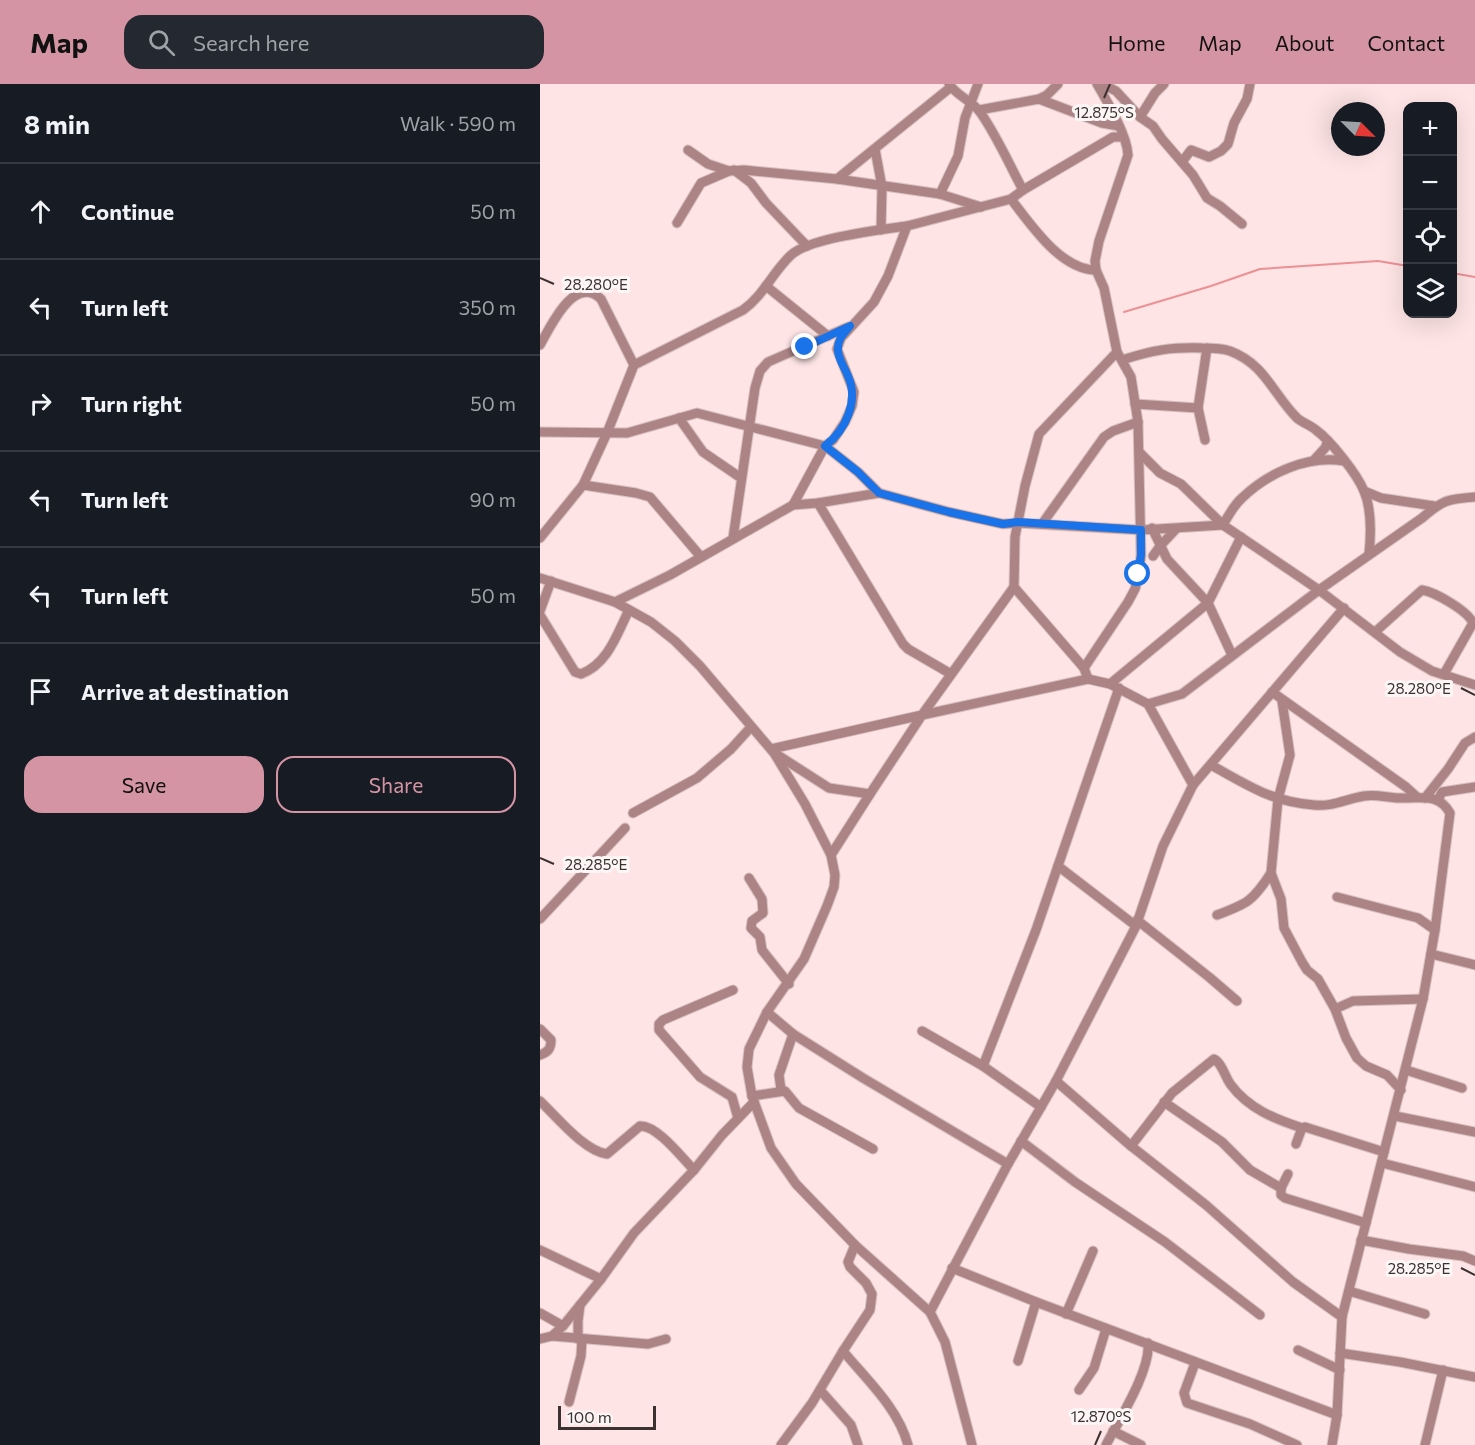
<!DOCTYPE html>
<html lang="en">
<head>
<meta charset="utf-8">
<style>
	:root { --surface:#171b24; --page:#242831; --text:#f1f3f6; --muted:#9ea1a6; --line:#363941; --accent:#d594a3 }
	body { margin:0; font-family:Commissioner,sans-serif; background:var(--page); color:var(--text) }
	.controls { position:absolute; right:18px; top:18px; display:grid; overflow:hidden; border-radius:12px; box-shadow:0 6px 24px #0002 }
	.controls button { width:54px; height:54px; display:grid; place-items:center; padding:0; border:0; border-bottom:2px solid var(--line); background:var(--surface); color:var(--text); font:30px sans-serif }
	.compass { position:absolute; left:791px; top:18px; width:54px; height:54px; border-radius:50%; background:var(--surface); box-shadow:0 6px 24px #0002; rotate:114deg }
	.scale { position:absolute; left:18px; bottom:15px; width:98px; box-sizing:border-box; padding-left:6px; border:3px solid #3b3131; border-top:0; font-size:16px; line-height:21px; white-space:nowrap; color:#3b3131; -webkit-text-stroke:4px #fcf7f7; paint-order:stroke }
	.stop { position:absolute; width:18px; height:18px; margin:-14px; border:4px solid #1a73e8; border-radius:50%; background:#fff }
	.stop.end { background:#1a73e8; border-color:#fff; box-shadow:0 2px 6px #0008 }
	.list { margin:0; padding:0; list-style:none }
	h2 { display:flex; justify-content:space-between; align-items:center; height:78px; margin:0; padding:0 24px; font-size:26px }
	h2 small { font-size:20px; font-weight:400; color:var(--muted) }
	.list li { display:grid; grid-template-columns:39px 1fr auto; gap:18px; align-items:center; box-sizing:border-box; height:96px; padding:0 24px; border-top:2px solid var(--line) }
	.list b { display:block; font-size:22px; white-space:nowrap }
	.list em { font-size:20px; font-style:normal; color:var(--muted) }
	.actions { display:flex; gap:12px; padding:18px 24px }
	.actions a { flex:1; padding:14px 0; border:2px solid var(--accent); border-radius:18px; text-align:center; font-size:21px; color:var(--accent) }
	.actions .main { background:var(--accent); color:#111 }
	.icon { flex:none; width:33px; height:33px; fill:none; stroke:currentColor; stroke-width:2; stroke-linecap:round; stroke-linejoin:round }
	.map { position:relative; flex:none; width:935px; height:1361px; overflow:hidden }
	header { display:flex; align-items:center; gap:36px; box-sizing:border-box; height:84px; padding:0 30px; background:var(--accent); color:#111 }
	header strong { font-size:28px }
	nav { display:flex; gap:33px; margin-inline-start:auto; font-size:21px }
	.search { width:420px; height:54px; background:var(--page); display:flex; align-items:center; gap:15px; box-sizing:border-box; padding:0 21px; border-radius:18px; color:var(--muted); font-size:22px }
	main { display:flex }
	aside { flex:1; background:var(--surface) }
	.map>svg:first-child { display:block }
</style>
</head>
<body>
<header>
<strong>Map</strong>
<div class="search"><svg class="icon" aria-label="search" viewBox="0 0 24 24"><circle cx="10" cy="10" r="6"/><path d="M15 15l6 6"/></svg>Search here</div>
<nav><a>Home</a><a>Map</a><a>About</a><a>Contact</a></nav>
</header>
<main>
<aside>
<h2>8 min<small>Walk · 590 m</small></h2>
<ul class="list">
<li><svg class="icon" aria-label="ahead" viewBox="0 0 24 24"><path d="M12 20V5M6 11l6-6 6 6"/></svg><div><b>Continue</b></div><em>50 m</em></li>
<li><svg class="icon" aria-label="left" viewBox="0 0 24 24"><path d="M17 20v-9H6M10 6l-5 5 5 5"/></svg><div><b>Turn left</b></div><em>350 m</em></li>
<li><svg class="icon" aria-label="right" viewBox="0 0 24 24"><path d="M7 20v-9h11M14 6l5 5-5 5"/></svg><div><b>Turn right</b></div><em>50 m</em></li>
<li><svg class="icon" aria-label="left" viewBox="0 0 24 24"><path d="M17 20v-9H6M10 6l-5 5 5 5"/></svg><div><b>Turn left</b></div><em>90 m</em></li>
<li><svg class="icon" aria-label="left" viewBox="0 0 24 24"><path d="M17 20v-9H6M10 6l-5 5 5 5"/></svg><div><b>Turn left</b></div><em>50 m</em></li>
<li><svg class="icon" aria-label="arrive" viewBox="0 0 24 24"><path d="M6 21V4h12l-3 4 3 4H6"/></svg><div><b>Arrive at destination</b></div></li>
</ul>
<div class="actions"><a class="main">Save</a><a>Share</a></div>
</aside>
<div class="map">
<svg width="935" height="1361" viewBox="0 0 935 1361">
	<rect width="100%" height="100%" fill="#fee4e4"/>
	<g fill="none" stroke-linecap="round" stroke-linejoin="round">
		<g stroke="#ec9094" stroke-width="2">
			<path d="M912,189L935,193"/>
			<path d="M584,228L671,202L720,185L838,177L868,182"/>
		</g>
		<g stroke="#d7c0c0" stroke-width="11">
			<g id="minor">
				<path d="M409,0C417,12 431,16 440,28C457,52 469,80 483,106"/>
				<path d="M562,0L576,7L600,33L613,42L622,55L653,91L667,114L680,122L702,140"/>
				<path d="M499,15L562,39L579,42"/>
				<path d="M439,26L499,15L507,11L518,0"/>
				<path d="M600,33L615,9L624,0"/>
				<path d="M335,65L342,103L341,146"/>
				<path d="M148,66L168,80L189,87"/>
				<path d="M642,78L651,66L669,73L681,67L688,60L694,39L707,15L710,0"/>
				<path d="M194,86L211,99L226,119L267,162"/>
				<path d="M297,95L411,3"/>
				<path d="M400,110L418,72L425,34L438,0"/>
				<path d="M471,115C491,141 521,186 556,186"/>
				<path d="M137,139L161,99L189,87L204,86L297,95L400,110L441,123"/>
				<path d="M226,202L288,252"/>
				<path d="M0,261C11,242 34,190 61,215L94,281"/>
				<path d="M582,276C613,266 631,263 663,264C672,264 681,264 690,267C725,280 733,310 757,334C763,339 770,341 776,346C791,357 817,390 824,407C832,426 831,451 829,470"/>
				<path d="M595,320L658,324"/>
				<path d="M139,334L163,368L201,394"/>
				<path d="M0,348L87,349L157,329L285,362L318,388L339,409"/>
				<path d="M665,356L658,324L667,264"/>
				<path d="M599,368L620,389L641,400L683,441L779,506L860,568L892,587L935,601"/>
				<path d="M774,376L785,364L788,357"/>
				<path d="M43,401L96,409L110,413L161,473"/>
				<path d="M824,407L841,414L894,422"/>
				<path d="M278,419L363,560L368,565L411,590"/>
				<path d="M253,421L285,362L293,356L305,338L312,322L314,308L297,265L301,254L334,218L348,192L367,142L471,115L483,106L573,53H582"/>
				<path d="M502,440L564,353L573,347L598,338"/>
				<path d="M683,441C688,432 694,421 702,414C728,389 767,371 804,377"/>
				<path d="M612,444L627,475L668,519L692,571"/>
				<path d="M0,454L43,401L67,349L94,281L203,226C224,211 232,189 251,171C270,154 339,146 367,142"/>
				<path d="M193,454L215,304L220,287L228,278L308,243"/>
				<path d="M613,472L621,461L636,445"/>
				<path d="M0,494L75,518L111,538L135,557L160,582L234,669L265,720L291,771L295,791L294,803L287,822L264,875L227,928L209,965L207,983L212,1012L231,1064L256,1100L315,1161L390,1228L405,1258L432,1361"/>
				<path d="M75,518L130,491L253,421L278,419L339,409L409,428L463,440L478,439L601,446L683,441"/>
				<path d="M0,527L11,497"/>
				<path d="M0,531L35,588L41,590C68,580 77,550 89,526"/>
				<path d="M835,548L882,506C895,508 928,527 933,539L904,590"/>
				<path d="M544,584L474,503L475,453L485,402L499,350L577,268"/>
				<path d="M548,595L544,584L588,518L595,505L599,490L601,471L598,338L591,293L577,268L564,204L556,186L555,177L559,157L588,71C587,51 568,19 557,0"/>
				<path d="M570,600L668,519L701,453"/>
				<path d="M732,608L866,703L876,712"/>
				<path d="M742,617L750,671L738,715L731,789L741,815L744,844L762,878L767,886L778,895L795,925L806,954L817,974L826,982L847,991L861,1006"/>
				<path d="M231,665L382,631L474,503"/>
				<path d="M236,670L289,704L330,710L382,631L548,595L570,600L608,620L642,610L779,506L882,434C903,416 907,415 935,413"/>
				<path d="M671,681C707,701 732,718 774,721C792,723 806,715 824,712C837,710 848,714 861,714C881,715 898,708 910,729L895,846L883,915L802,1233L797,1331L792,1361"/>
				<path d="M653,701L804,524"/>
				<path d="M885,714L908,685L925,659L935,653"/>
				<path d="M898,716L902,708L935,703"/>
				<path d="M93,729L157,694L191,665L211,643"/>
				<path d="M291,771L330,710"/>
				<path d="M518,782L596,842"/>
				<path d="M209,794L222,815L223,829L212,837L211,844L220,853L222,866L249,900"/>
				<path d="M797,813L878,834L895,846"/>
				<path d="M677,831C707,820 713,817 731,789"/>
				<path d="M0,835L85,744"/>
				<path d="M597,836L669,893L697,917"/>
				<path d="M891,870L935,881"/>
				<path d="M193,906L123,936L119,940V946L160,993L192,1013L198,1034"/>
				<path d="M795,925L813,917L883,915"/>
				<path d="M227,928L253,950L323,994L468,1080"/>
				<path d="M0,945L11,956C11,965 8,968 0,971"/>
				<path d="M382,947L443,982"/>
				<path d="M866,986L922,1004"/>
				<path d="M516,997L591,1062L666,1121L753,1198L802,1233"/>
				<path d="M241,1006L239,991L253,950"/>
				<path d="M212,1012L245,1007L259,1024L333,1065"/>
				<path d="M0,1017C17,1033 44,1067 67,1070L100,1042C117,1041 142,1074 154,1086"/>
				<path d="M624,1018L682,1058L710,1086L741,1104V1111L745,1114L826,1139"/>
				<path d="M501,1023L443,982L496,846L579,604"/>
				<path d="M855,1032L935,1048"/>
				<path d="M481,1057L535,1098L625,1158L720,1231"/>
				<path d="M756,1060L762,1044L765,1043L844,1068"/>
				<path d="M591,1062L632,1009L674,975C682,979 685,993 691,1001C709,1025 735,1035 762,1044"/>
				<path d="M842,1079L935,1103"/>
				<path d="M741,1104L748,1090"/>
				<path d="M821,1156L869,1165L923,1172L935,1177"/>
				<path d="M0,1166L61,1195"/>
				<path d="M412,1184L496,1218L797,1331"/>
				<path d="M809,1207L885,1230"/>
				<path d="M390,1228L468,1080L516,997L596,842L623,762L653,701L608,620"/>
				<path d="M0,1229L23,1242"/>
				<path d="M526,1230L553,1167"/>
				<path d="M12,1252L108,1260L126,1255"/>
				<path d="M0,1255L12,1252L23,1242L61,1195L94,1149L154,1086L182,1051L214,1018"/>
				<path d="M38,1255V1237L40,1221"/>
				<path d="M758,1266L800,1286"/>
				<path d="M303,1267C327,1296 358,1324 368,1361"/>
				<path d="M800,1269L860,1278L935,1293"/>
				<path d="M478,1277L496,1218"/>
				<path d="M655,1279L644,1309L647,1319L710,1340L757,1361"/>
				<path d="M280,1306L311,1341L318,1361"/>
				<path d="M539,1306L554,1284L566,1245"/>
				<path d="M29,1318L41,1272L42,1255"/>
				<path d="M573,1347L601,1361"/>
				<path d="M241,1361L272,1319L303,1267L330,1226L332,1210L326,1199L310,1183L308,1178L315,1161"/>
				<path d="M566,1361C579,1336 611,1286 608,1259"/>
				<path d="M885,1361L903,1286"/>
			</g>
		</g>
		<use href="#minor" stroke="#ad8485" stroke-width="9"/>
	</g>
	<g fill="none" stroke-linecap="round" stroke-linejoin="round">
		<path stroke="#1a73e8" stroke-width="8" d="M265,263L310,242C304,249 297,256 298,266C298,275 305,284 308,292C319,317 306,346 285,362L318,388L339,409L409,428L463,440L478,438L601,446V471L598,490"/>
	</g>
	<path fill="none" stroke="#3b3131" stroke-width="2" d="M564,14L570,0M0,194L14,200M921,604L935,611M0,774L14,780M921,1184L935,1191M555,1361L561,1347"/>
	<g font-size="15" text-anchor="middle" fill="#3b3131" stroke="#fcf7f7" stroke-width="6" stroke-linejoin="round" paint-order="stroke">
		<text x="564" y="34">12.875°S</text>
		<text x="56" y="206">28.280°E</text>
		<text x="879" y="610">28.280°E</text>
		<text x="56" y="786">28.285°E</text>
		<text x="879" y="1190">28.285°E</text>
		<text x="561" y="1338">12.870°S</text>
	</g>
</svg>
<div class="controls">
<button>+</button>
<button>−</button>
<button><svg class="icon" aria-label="locate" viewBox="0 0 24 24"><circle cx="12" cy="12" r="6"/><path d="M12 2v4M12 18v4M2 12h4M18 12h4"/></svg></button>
<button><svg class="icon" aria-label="layers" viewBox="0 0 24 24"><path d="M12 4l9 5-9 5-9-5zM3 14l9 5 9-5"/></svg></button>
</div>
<svg class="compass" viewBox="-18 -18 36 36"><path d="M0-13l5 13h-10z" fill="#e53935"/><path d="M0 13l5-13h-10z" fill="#9ea1a6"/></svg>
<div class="scale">100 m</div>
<div class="stop" style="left:598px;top:490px"></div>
<div class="stop end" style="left:265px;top:263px"></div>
</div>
</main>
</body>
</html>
